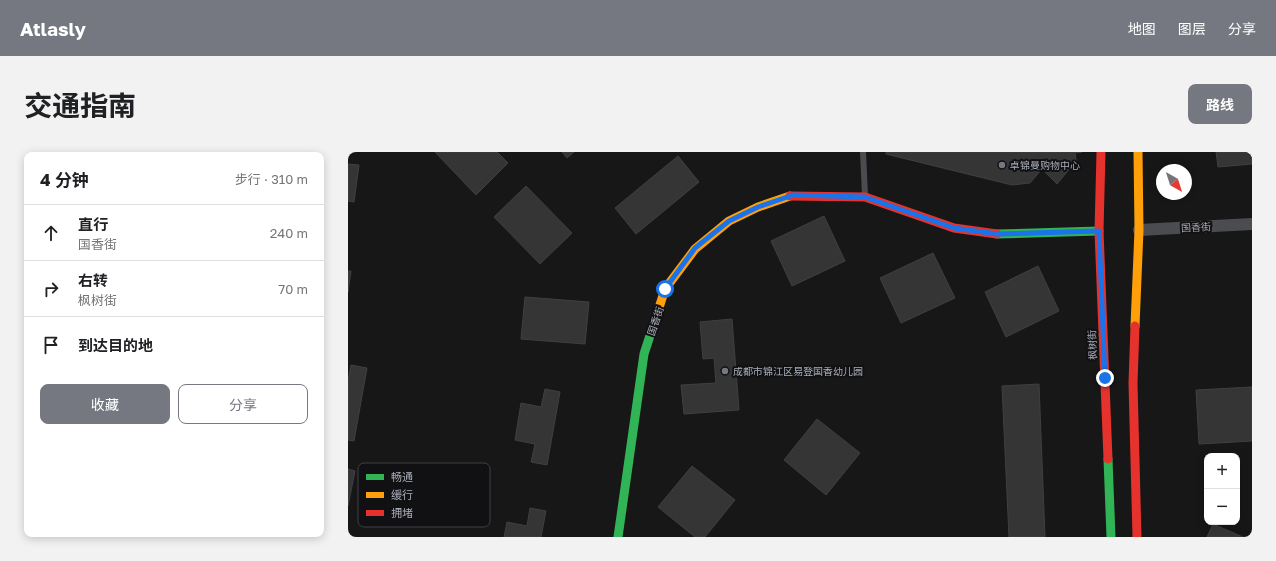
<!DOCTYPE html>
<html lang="zh">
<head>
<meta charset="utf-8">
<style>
	:root { --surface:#fff; --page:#f2f2f2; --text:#202124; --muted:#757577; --line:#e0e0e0; --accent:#757880 }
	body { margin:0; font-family:"Golos Text","Noto Sans SC",sans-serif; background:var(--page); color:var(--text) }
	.controls { position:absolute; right:12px; bottom:12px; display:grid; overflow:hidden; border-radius:8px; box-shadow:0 2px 10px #0003 }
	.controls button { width:36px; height:36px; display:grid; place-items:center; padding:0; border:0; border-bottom:1px solid var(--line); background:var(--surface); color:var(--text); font:20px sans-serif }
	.compass { position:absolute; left:808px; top:12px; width:36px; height:36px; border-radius:50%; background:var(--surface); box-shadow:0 2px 10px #0003; rotate:141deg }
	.stop { position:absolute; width:12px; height:12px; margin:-9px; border:3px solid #1a73e8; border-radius:50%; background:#fff }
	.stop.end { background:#1a73e8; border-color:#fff; box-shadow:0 1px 4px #0008 }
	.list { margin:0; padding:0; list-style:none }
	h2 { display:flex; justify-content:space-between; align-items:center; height:52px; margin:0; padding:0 16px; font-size:17px }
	h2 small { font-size:13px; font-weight:400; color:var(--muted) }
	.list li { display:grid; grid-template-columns:26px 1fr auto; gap:12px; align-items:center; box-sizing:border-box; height:56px; padding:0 16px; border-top:1px solid var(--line) }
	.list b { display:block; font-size:15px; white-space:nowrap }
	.list p { margin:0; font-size:13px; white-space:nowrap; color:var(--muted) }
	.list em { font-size:13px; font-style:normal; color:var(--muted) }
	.actions { display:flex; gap:8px; padding:12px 16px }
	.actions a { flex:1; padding:9px 0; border:1px solid var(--accent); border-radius:8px; text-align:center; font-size:14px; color:var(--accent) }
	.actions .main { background:var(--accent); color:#fff }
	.icon { flex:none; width:22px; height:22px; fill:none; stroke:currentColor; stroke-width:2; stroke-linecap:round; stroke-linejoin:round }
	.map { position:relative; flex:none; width:904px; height:385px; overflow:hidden; border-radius:8px }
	header { display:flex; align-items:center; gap:24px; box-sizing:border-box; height:56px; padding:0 20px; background:var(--accent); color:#fff }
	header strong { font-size:19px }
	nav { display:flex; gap:22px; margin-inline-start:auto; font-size:14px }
	.intro { display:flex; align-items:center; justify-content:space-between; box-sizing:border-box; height:96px; padding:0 24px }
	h1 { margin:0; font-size:28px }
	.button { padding:10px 18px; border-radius:8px; background:var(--accent); color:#fff; font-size:14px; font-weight:700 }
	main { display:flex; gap:24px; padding:0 24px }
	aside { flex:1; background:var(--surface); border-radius:8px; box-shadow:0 2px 10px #0003 }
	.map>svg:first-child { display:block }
</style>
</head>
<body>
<header>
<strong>Atlasly</strong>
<nav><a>地图</a><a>图层</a><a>分享</a></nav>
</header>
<div class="intro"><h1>交通指南</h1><a class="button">路线</a></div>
<main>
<aside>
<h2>4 分钟<small>步行 · 310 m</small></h2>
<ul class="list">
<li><svg class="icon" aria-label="ahead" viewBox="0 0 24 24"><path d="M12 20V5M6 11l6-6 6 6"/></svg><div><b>直行</b><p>国香街</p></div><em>240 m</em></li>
<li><svg class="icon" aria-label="right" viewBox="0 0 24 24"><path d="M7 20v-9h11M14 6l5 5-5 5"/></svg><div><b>右转</b><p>枫树街</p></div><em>70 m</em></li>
<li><svg class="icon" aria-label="arrive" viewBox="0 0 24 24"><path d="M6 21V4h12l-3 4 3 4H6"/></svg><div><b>到达目的地</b></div></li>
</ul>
<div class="actions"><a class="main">收藏</a><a>分享</a></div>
</aside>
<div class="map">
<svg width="904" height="385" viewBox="0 0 904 385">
	<rect width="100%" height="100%" fill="#171717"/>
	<g fill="#353536" stroke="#3f4043">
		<path d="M87,0H149L160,11L128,43Z"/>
		<path d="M214,0H226L219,6Z"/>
		<path d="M538,0H734L727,1L728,9L709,32L694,17L682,31L664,33L538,2Z"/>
		<path d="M868,0H904V12L870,15Z"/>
		<path d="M330,4L351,30L288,82L267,56Z"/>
		<path d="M0,12L11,13L6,50L0,49Z"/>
		<path d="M178,34L224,81L192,112L146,65Z"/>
		<path d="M476,64L497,109L444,134L423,89Z"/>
		<path d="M585,101L607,146L553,171L532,126Z"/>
		<path d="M690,114L711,159L658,185L637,140Z"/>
		<path d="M0,119H3L0,140Z"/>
		<path d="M177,145L241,150L237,192L173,187Z"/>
		<path d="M384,167L391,258L336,262L333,233L368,231L366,206L355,207L352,170Z"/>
		<path d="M3,213L19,216L6,289L0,288V229Z"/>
		<path d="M691,232L697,385H661L654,234Z"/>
		<path d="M904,235V289L851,292L848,238Z"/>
		<path d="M197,237L212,240L199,313L183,310L187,292L167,288L173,251L193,255Z"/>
		<path d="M469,267L512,301L478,343L436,308Z"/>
		<path d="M344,314L387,348L357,385H347L310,355Z"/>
		<path d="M0,317L7,319L0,354Z"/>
		<path d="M182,356L198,359L193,385H156L159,370L179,374Z"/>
		<path d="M865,372L895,385H859Z"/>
	</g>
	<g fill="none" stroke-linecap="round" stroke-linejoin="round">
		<path stroke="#4b4c50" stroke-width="6" d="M515,0L517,43"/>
		<path stroke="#4b4c50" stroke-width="12" d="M791,78L904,72"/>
		<g stroke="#30b455" stroke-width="9">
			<path d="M649,82L751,79"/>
			<path d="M760,307L763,385"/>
			<path d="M270,385L296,202L310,159"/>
		</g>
		<g stroke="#ff9f0a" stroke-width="9">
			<path d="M310,159L317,137L347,97L381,69L410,55L442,44"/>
			<path d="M787,174L791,78L790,0"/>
		</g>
		<g stroke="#e5322d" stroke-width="9">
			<path d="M753,0L751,79L760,307"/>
			<path d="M442,44L517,45L606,76L649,82"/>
			<path d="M787,174L785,231L789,385"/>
		</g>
	</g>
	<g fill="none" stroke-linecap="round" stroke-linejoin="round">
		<path stroke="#1a73e8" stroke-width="5" d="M317,137L347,96L381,69L410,55L445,43L517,45L606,76L649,82L751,79L757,226"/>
	</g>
	<g fill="#757880" stroke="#111113" stroke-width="1.5">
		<circle cx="654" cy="13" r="4"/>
		<circle cx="377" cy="219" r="4"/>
	</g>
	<g text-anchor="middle" stroke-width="4" stroke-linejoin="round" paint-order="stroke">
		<g font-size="10" fill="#a8adb8" stroke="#111113" text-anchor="start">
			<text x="662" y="17">卓锦曼购物中心</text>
			<text x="385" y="223">成都市锦江区易登国香幼儿园</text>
		</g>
		<g font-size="10" fill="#a8adb8" stroke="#111113">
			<text transform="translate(848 75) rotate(-3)" y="4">国香街</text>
			<text transform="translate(307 169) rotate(-71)" y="4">国香街</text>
			<text transform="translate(744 193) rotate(-92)" y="4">枫树街</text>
		</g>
	</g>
	<rect x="10" y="311" width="132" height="64" rx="6" fill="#111113" stroke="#3e4045" stroke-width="1"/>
	<rect x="18" y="322" width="18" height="6" fill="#30b455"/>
	<rect x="18" y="340" width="18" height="6" fill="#ff9f0a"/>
	<rect x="18" y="358" width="18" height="6" fill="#e5322d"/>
	<g font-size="11" fill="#a8adb8">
		<text x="43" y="329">畅通</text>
		<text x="43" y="347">缓行</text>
		<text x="43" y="365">拥堵</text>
	</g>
</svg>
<div class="controls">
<button>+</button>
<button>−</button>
</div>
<svg class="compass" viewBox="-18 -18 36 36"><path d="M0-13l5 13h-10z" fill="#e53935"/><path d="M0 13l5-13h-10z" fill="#757577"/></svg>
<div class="stop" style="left:317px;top:137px"></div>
<div class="stop end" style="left:757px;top:226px"></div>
</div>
</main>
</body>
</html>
